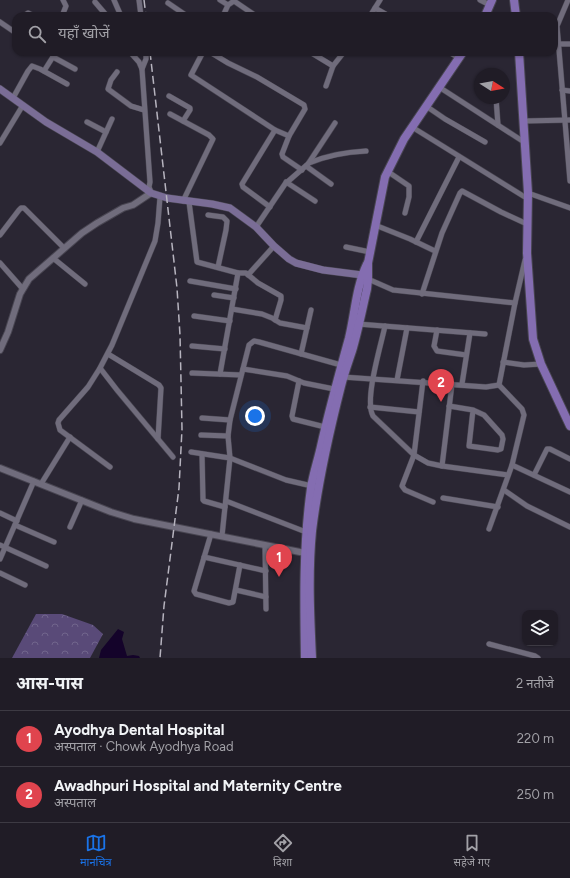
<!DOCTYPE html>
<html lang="hi">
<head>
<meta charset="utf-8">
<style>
	:root { --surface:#201c26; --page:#28252e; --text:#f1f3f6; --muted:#a2a1a7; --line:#3d3a43; --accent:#1a73e8 }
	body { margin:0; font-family:Figtree,"Noto Sans Devanagari",sans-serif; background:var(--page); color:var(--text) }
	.controls { position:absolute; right:12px; bottom:12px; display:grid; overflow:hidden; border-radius:8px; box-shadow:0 1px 3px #0004 }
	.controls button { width:36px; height:36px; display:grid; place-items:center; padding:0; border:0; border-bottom:1px solid var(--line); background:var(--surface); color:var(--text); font:20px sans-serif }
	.compass { position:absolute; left:474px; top:68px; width:36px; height:36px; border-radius:50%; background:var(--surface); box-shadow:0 1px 3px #0004; rotate:101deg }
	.you { position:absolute; left:255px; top:416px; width:14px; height:14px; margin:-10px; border:3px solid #fff; border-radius:50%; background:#1a73e8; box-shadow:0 0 0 6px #1a73e833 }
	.badge { display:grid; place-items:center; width:26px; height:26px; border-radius:50%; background:var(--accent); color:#fff; font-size:13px; font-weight:700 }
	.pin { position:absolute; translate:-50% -33px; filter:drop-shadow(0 1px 2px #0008) }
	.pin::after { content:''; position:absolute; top:21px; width:14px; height:12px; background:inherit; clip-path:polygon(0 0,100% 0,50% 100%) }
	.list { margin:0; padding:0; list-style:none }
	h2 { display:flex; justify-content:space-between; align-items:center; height:52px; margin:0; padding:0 16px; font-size:17px }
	h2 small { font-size:13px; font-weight:400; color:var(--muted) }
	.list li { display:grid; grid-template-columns:26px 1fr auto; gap:12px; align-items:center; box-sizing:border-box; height:56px; padding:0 16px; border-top:1px solid var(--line) }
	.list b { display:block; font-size:15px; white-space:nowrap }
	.list p { margin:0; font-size:13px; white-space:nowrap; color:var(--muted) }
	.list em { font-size:13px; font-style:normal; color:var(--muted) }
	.icon { flex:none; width:22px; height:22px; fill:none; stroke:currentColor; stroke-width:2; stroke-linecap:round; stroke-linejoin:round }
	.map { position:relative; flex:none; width:570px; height:658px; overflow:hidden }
	.search { position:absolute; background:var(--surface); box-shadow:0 1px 3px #0004; left:12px; right:12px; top:12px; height:44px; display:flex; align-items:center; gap:10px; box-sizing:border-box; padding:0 14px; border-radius:12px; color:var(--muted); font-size:15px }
	.sheet { height:164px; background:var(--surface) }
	nav { display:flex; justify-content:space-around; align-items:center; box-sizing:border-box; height:56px; border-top:1px solid var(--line); background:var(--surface); font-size:11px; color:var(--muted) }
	nav a { display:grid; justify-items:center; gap:2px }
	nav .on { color:var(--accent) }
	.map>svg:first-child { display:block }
</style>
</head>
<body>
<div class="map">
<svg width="570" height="658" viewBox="0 0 570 658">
	<defs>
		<pattern id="forest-crowns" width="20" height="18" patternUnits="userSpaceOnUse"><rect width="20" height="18" fill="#594a78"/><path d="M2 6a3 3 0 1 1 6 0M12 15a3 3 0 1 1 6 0" fill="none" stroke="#71658c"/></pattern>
	</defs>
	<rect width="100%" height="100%" fill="#2a2633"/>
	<path fill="url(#forest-crowns)" d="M36,614H62L93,625L103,634L90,658H12Z"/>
	<path fill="#14032a" d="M118,629L124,632L122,639L127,656L133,655L139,656L140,658H99L101,650Z"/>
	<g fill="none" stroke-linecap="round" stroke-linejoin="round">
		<g stroke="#484551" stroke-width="6">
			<g id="minor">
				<path d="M114,0L121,16"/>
				<path d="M139,0L141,16"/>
				<path d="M220,0L228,5"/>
				<path d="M480,0L490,5"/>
				<path d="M568,0L557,26L570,181"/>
				<path d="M95,2L107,16"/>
				<path d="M168,3L187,16"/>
				<path d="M375,8L389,16"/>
				<path d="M24,16L28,13L34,16"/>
				<path d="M62,16L66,6L63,0"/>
				<path d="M223,16L228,5L234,1L256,16"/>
				<path d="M370,16L380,0"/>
				<path d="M0,22L16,33"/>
				<path d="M559,44H570"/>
				<path d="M130,52L139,62L142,69L150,182L149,187L151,192"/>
				<path d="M203,52L191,75L275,130L242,184L243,187L270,207"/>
				<path d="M210,52L228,63L257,77L304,105L305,109L289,136L282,154L283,157L302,170"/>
				<path d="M310,52L333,66L344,52"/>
				<path d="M449,52L459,58"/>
				<path d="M53,57L75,69"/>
				<path d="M142,69L146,59V52"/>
				<path d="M44,71L56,52"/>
				<path d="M117,72L111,80L108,89L131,106L144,110"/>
				<path d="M326,86L333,66"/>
				<path d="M439,87L524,142"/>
				<path d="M562,90L570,91"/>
				<path d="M169,96L190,108V110L183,121"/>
				<path d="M13,98L28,71L32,66L40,69L67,84"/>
				<path d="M496,98L498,125"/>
				<path d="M426,106L445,119L485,142"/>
				<path d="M170,114L209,135L213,139L183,201"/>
				<path d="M524,121L570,120"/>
				<path d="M87,122L106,132"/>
				<path d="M412,127L528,199"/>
				<path d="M275,130L289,136"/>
				<path d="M0,143L23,105"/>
				<path d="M97,152L112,119"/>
				<path d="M309,163C328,155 346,152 366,151"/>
				<path d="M306,166L331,184"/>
				<path d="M387,171L409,186V197L405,213"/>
				<path d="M286,182L315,201"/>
				<path d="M528,193L570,208"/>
				<path d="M189,202L197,262L238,273L220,374"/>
				<path d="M208,215L223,217L227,221L226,230L218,267"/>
				<path d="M375,225L410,239L435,251"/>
				<path d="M256,227L285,184L308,164L335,123"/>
				<path d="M0,235L19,210L21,208H24L64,248"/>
				<path d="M416,242L459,157"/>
				<path d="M346,247L370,252"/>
				<path d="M53,258L85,284"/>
				<path d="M0,263L22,288"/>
				<path d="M238,273H246L258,283L281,296V300L275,320"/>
				<path d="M248,275L274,246"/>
				<path d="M368,279L393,290L515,303"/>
				<path d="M190,281L236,289"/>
				<path d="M422,294L442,233L460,193L462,191L501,212L527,224"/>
				<path d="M214,295L234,298"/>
				<path d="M232,309L262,314L272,318L280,323L307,328"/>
				<path d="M194,316L230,321"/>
				<path d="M358,324L485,334"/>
				<path d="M385,326C381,345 364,400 373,416L414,455L428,463L442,466L508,475"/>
				<path d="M437,330L434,346L437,351L466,355"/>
				<path d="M192,346L225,349"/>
				<path d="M108,354L159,385L161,388L158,439"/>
				<path d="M301,354L311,310"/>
				<path d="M503,362L524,365L541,364"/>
				<path d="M100,368L117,390L173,457"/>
				<path d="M243,369L287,376L304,383L334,389"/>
				<path d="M192,373L241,375"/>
				<path d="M343,377L486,387L499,385"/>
				<path d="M397,380L407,328"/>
				<path d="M299,381L292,416L293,419L325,427"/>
				<path d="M423,381L414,455L402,486L405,490L433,502"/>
				<path d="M462,384L470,333"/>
				<path d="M449,406L473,410L484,415L502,435L503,439L501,449L498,450L469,446L473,410"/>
				<path d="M370,407L419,412"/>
				<path d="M202,418L230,420"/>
				<path d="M201,435L228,436"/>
				<path d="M191,452L230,458L286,480L312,486"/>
				<path d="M202,454L203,500L204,501L225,507"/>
				<path d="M512,465L570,492"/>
				<path d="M442,466L452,384"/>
				<path d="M110,467L60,430L58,423L59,420L88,387L100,368L112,345L155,241L158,223L160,197"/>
				<path d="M534,475L547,449H550L570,459"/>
				<path d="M41,484L70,437"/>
				<path d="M504,490L527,506L570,527"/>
				<path d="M443,498L498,507"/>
				<path d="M226,501L306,532"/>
				<path d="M0,513L17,521"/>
				<path d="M15,525L54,542"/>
				<path d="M70,527L82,500"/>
				<path d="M489,529L512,465L524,415L522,409L499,385L515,303L525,260"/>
				<path d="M211,534L194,591L196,594L229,603L233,602L240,565"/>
				<path d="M222,536L230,458L228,436L230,420L249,345L254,341L259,342L341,365"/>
				<path d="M0,545L46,566"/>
				<path d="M265,545L266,609"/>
				<path d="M204,557L266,571"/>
				<path d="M0,559L34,481"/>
				<path d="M0,573L25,585"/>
				<path d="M236,590L266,597"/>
				<path d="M489,644L535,656L538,658"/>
			</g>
		</g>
		<g stroke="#484551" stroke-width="8">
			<g id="tertiary">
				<path d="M0,350L8,332L20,294L29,279L82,233L97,223L123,208L133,205L151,193"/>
				<path d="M0,468L111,512L134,519L305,553"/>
			</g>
		</g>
		<g stroke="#484551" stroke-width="8">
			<path id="secondary" d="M0,89L46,122L97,152L151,193L167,198L212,204L230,208L256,227L274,246L289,259L296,263L323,270L362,275L367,278"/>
		</g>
		<g stroke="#484551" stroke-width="10">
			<g id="primary">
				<path d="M514,0L516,16"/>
				<path d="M485,16L492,0"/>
				<path d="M519,52L528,193L527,253L533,339L541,364L570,426"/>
				<path d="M305,658C304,601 303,545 311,488C313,474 318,460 321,446C329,410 339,374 349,338C355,313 356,287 367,264"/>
				<path d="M312,658C310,616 308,573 312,531C318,482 329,433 341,386C344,374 348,363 352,351C358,331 362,310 367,289L368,279V263L385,177L404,139L463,52"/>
			</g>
		</g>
		<use href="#minor" stroke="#706c7c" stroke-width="5"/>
		<use href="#tertiary" stroke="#706c7c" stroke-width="6"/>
		<use href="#secondary" stroke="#7a6d96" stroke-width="7"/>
		<use href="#primary" stroke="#846db1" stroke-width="8"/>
		<g stroke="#b7b4bf" stroke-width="1.5" stroke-dasharray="8 4" stroke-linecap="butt">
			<path d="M144,0L146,16"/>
			<path d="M150,52L177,288L180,335L181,381L182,429L179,488L164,606L160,658"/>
		</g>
	</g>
</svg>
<div class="controls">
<button><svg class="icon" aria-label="layers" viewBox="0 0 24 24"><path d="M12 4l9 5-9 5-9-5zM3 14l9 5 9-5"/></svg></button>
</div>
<svg class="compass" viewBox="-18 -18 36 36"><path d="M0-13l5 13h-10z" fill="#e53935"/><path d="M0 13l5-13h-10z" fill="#a2a1a7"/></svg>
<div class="you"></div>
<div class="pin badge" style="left:279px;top:577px;background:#e0444e">1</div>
<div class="pin badge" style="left:441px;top:402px;background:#e0444e">2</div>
<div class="search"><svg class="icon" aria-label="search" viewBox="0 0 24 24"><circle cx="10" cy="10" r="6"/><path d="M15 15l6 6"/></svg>यहाँ खोजें</div>
</div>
<section class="sheet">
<h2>आस-पास<small>2 नतीजे</small></h2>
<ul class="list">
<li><span class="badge" style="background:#e0444e">1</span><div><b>Ayodhya Dental Hospital</b><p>अस्पताल · Chowk Ayodhya Road</p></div><em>220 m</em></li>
<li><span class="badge" style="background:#e0444e">2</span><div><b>Awadhpuri Hospital and Maternity Centre</b><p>अस्पताल</p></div><em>250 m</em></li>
</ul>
</section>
<nav>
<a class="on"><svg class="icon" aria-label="map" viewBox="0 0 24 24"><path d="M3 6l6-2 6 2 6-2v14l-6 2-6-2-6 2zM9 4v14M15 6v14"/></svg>मानचित्र</a>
<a><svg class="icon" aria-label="directions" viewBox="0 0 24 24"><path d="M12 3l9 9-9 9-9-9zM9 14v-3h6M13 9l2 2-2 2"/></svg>दिशा</a>
<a><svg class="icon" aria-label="saved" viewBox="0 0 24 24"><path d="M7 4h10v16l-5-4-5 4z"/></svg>सहेजे गए</a>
</nav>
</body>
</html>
